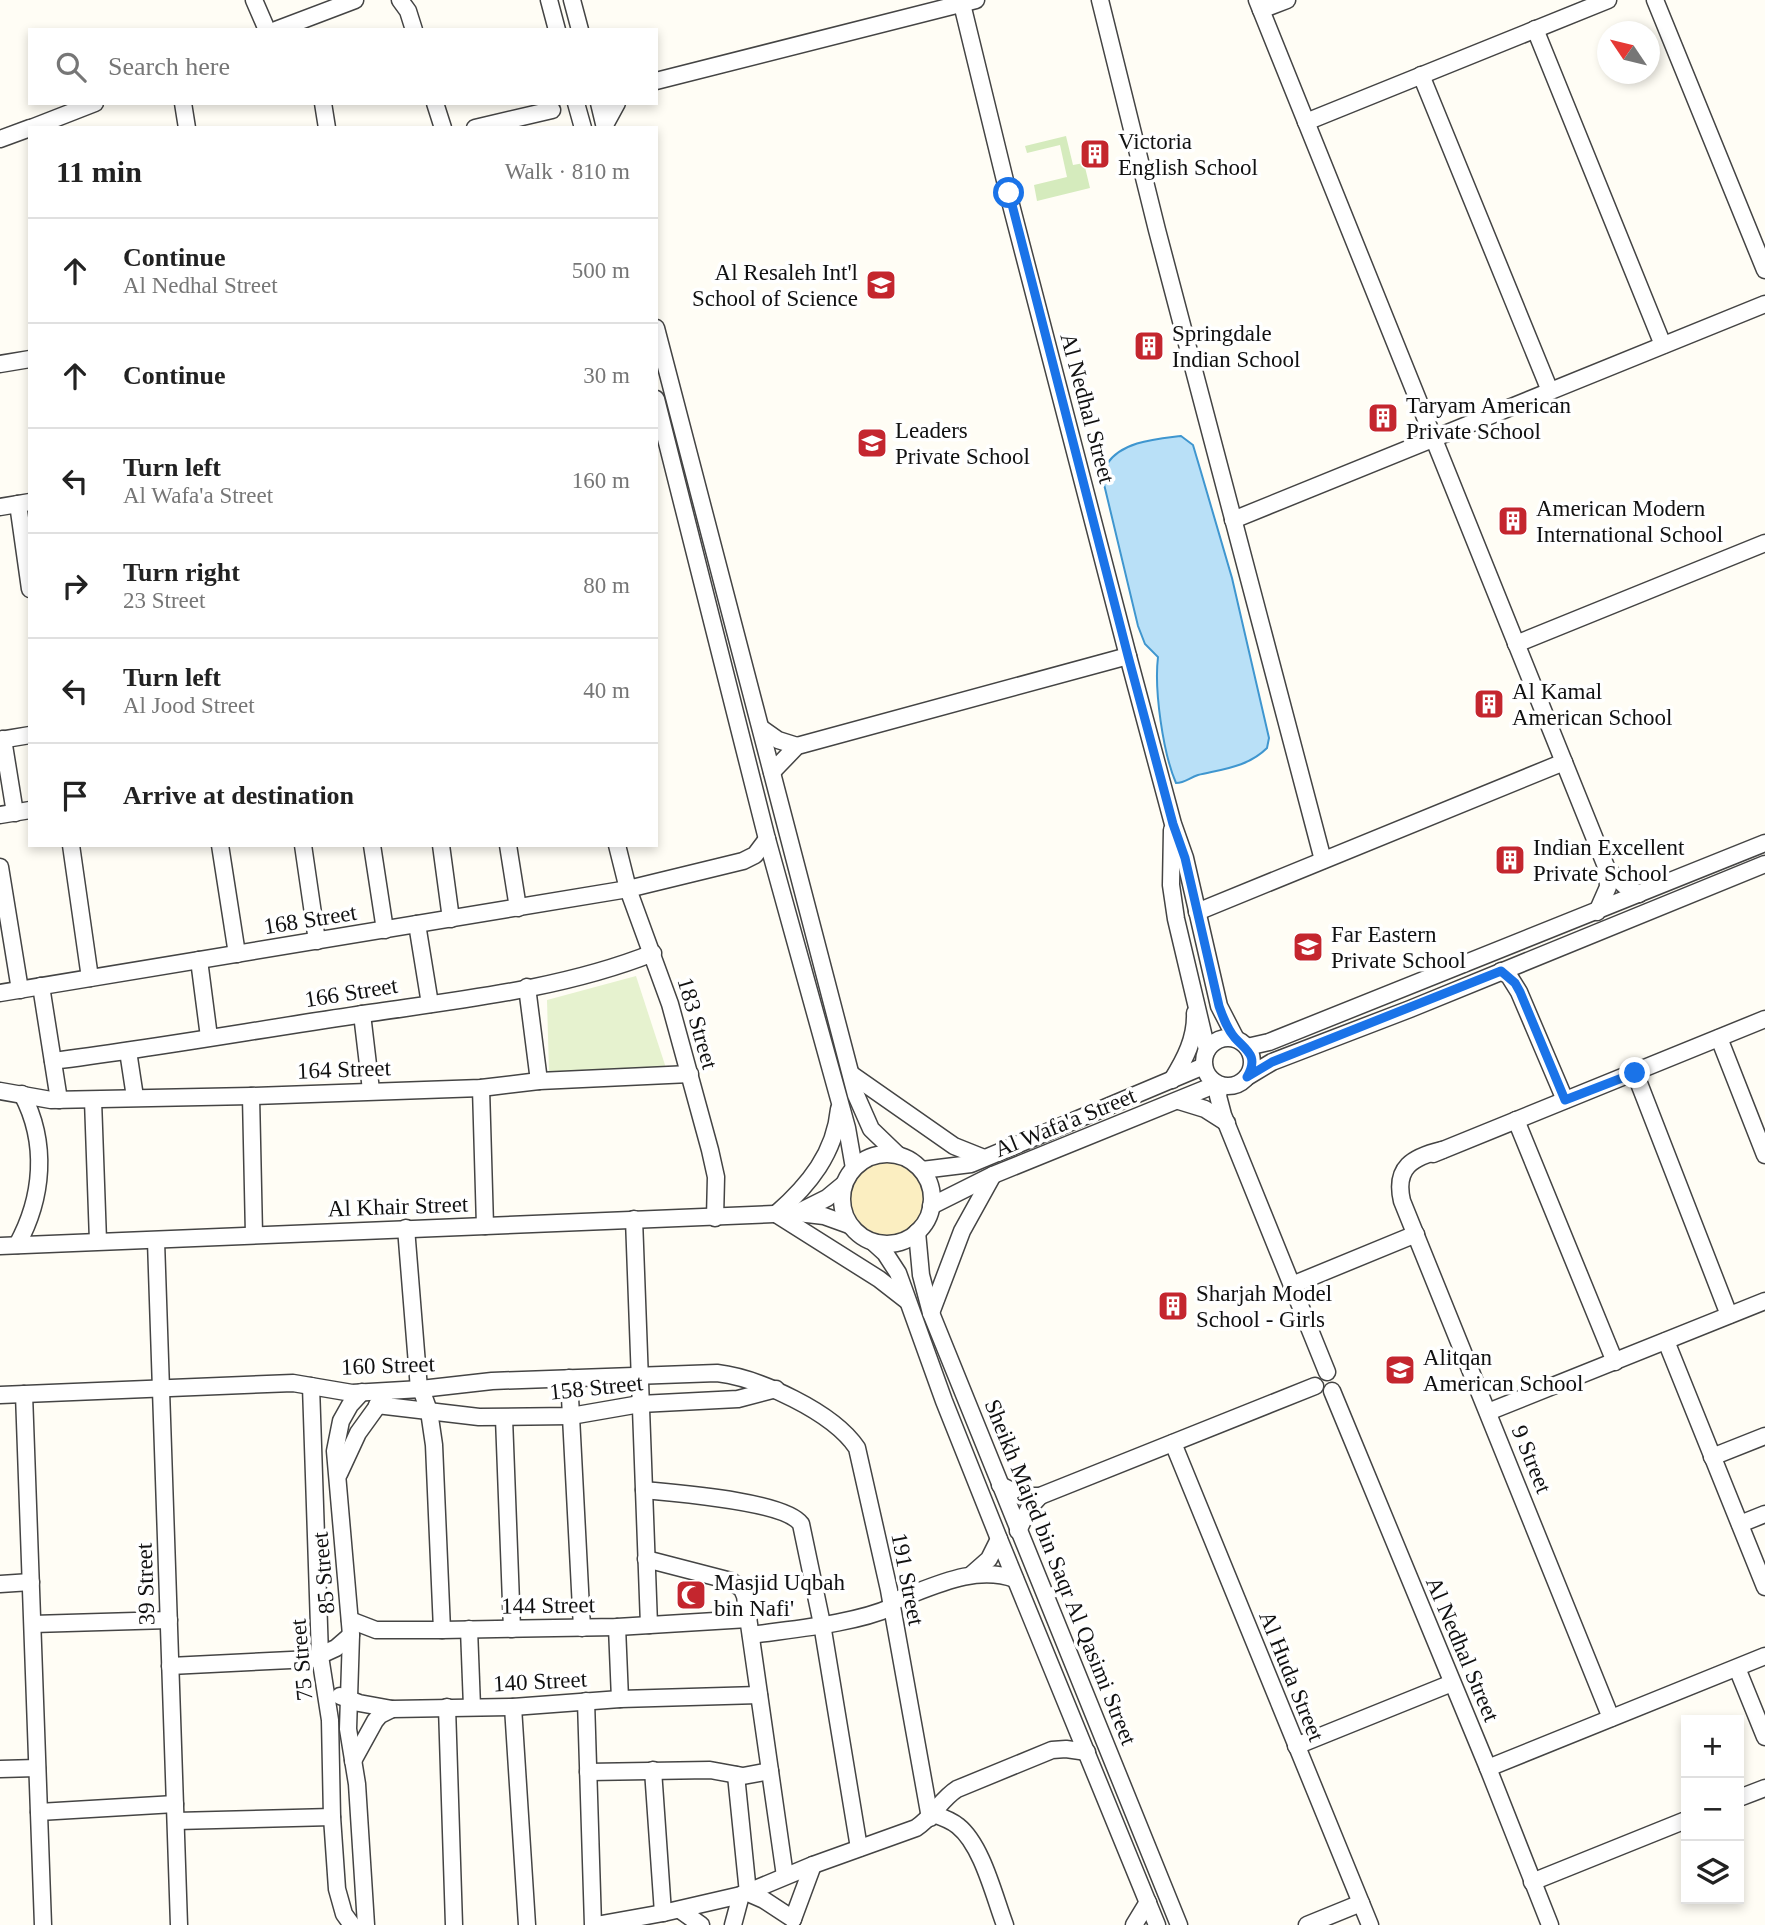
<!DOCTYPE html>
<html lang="en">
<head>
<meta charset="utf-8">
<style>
	:root { --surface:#fff; --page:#f6f6f6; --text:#222; --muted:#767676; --line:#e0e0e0 }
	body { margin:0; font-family:Georgia,serif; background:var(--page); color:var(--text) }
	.controls { position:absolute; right:21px; bottom:21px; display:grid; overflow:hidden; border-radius:0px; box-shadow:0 4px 10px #0003 }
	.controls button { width:63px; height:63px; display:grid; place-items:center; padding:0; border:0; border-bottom:2px solid var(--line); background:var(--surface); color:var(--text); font:35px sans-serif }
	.compass { position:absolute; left:1597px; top:21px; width:63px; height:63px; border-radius:50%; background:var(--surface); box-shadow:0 4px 10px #0003; rotate:305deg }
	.stop { position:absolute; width:21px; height:21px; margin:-16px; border:5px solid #1a73e8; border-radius:50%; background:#fff }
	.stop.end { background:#1a73e8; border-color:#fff; box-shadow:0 2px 7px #0008 }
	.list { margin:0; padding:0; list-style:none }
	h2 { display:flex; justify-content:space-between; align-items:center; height:91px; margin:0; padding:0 28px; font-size:30px }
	h2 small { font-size:23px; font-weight:400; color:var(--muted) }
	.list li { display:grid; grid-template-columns:46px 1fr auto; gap:21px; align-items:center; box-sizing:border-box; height:105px; padding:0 28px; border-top:2px solid var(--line) }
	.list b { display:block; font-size:26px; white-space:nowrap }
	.list p { margin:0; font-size:23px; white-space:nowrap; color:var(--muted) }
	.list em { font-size:23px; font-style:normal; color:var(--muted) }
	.icon { flex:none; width:38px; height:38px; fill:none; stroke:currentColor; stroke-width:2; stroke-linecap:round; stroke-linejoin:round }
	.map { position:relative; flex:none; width:1765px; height:1925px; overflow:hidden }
	.search { position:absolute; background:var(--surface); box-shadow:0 4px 10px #0003; left:28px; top:28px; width:630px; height:77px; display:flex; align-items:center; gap:18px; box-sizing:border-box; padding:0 24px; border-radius:0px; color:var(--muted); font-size:26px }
	.panel { position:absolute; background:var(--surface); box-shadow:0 4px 10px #0003; left:28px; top:126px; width:630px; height:721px; border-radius:0px }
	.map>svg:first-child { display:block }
</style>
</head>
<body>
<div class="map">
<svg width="1765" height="1925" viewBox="0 0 1765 1925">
	<rect width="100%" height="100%" fill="#fffdf5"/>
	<path fill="#d5ebbd" d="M1066,136L1073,165L1084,163L1090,188L1037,201L1034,185L1067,177L1060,145L1027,153L1025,146Z"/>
	<circle fill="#fbeec1" cx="890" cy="1196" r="40"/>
	<path fill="#e6f2cf" d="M636,976L666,1068L549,1072L547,1000Z"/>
	<path fill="#b9e0f7" stroke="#3f96cf" stroke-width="2" d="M1181,436L1193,445L1201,472L1232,578L1269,738L1267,748C1248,767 1223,769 1198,775C1189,778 1185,783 1176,783C1163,753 1154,690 1158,657L1145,644L1138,626L1103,480C1104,475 1104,468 1107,464C1122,441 1157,439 1181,436Z"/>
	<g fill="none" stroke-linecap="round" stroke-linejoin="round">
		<g stroke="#444" stroke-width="19">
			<g id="minor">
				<path d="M254,0L267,30"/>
				<path d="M400,0L408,11L414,30"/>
				<path d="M549,0L557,30"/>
				<path d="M572,0L580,30"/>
				<path d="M1100,0L1157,230L1323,860"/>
				<path d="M1257,0L1607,869L1625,886L1639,894"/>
				<path d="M1655,0L1765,270"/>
				<path d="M962,4L1010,201L1128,656L1173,824L1185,858L1219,1006L1236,1039"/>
				<path d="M1261,10L1287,0"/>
				<path d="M1535,29L1663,345"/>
				<path d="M276,30L355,0"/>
				<path d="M1421,75L1550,391"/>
				<path d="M656,81L976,0"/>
				<path d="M183,103L187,128"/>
				<path d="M323,103L327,128"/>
				<path d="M435,103L443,128"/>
				<path d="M576,103L583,128"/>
				<path d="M599,103L605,128"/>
				<path d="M1306,122L1608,0"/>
				<path d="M605,125L617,103"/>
				<path d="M31,128L95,103"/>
				<path d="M475,128L552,110"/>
				<path d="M0,139L30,128"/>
				<path d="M656,328L856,1095L871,1129L898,1155"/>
				<path d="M0,364L30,359"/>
				<path d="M656,399L767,839L847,1128L854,1168"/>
				<path d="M18,504L30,589"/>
				<path d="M0,507L30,502"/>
				<path d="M1233,520L1765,304"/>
				<path d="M1516,644L1765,543"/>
				<path d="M761,728L778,740L797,746"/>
				<path d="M3,739L15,813"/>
				<path d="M0,740L30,735"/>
				<path d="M772,772L797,746L1128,656"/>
				<path d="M0,815L30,810"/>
				<path d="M1172,830L1171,885L1176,919L1207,1050"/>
				<path d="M71,845L90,978"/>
				<path d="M220,845L237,954"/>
				<path d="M303,845L317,941"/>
				<path d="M372,845L385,930"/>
				<path d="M441,845L451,919"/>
				<path d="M508,845L518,908"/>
				<path d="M617,845L628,889L670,1004L710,1150L716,1177L715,1218"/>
				<path d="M0,867L20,990"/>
				<path d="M1197,912L1564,762"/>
				<path d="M1597,912L1608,887L1607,869"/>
				<path d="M417,924L430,1004"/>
				<path d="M199,960L209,1037"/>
				<path d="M1501,971L1509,976L1519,992L1565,1100"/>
				<path d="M41,986L59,1100"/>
				<path d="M527,987L539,1081"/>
				<path d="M0,993L628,889L743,861L755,855L767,839"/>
				<path d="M362,1014L371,1090"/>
				<circle cx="1228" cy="1062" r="24"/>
				<path d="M1719,1038L1765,1155"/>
				<path d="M1247,1047L1269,1042L1765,843"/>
				<path d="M128,1051L135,1097"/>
				<path d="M53,1061C155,1048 256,1030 357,1015C456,1000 560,990 653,953"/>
				<path d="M1635,1073L1729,1315"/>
				<path d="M851,1074L954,1146L984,1158"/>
				<path d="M1247,1077L1272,1062L1410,1009L1765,864"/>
				<path d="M1172,1080C1185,1059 1196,1038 1195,1013"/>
				<path d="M1220,1085L1218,1096L1223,1115L1327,1372"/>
				<path d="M481,1088L485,1226"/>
				<path d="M0,1091L51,1100L251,1096L481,1088L539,1081L690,1074"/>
				<path d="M251,1096L254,1235"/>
				<path d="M93,1100L98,1241"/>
				<path d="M1179,1101L1205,1109L1227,1123"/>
				<path d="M839,1109C835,1153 809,1185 776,1214L879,1279L906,1300"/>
				<path d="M1516,1120L1615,1362"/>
				<path d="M1442,1150C1413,1157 1394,1167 1402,1201L1611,1718"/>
				<circle cx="887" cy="1199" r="45"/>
				<path d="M1433,1154L1765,1019"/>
				<path d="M922,1170L971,1164L1204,1066"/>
				<path d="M931,1206L993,1175L1217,1084"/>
				<path d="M799,1212L827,1198L844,1184"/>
				<path d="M634,1219L649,1625"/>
				<path d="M406,1228L419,1389"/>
				<path d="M917,1232L921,1275L931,1313L1179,1925"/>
				<path d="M156,1241L179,1925"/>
				<path d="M874,1243L885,1253L898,1273L944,1401L999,1539L1157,1925"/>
				<path d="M17,1245C43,1198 48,1143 22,1094"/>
				<path d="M0,1246L798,1213L824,1216L849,1225"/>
				<path d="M1292,1285L1416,1234"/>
				<path d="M931,1313L962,1231L993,1175"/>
				<path d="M1666,1341L1765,1587"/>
				<path d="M569,1378L582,1628"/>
				<path d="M311,1386L320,1656L330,1720L332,1817L337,1889L344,1914L352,1925"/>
				<path d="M421,1389L429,1411L434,1445L442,1630"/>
				<path d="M1332,1391L1488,1768L1550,1925"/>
				<path d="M362,1392L350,1405L341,1421L335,1451L351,1635L348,1729L357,1784L366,1925"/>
				<path d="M24,1394L43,1925"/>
				<path d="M0,1395L293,1383L352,1393L421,1389L492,1381L717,1373C759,1378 833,1412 857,1448L889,1590L930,1818"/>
				<path d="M377,1405L479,1417L571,1416L640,1404L738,1399L776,1389"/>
				<path d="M1488,1412L1765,1301"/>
				<path d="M504,1418L512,1629"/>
				<path d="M1173,1443L1370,1925"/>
				<path d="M1712,1457L1765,1436"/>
				<path d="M339,1474L358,1433L384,1397"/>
				<path d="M1000,1485L1023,1496H1040L1315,1386"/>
				<path d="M644,1490C674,1493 785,1501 801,1524L822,1624L859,1848"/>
				<path d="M1740,1524L1765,1514"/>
				<path d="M1018,1531L1029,1508L1040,1496"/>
				<path d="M646,1559L731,1581L742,1589L745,1596L785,1876"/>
				<path d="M972,1574L989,1559L999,1539"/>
				<path d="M0,1584L31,1582"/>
				<path d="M891,1602C931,1588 973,1564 1015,1579"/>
				<path d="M350,1620L376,1630H442L617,1627L748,1619"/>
				<path d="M33,1624L169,1620"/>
				<path d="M617,1627L620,1699"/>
				<path d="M469,1629L472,1707"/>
				<path d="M751,1635C792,1629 854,1624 892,1607"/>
				<path d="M170,1666L312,1659L336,1648L351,1635"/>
				<path d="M1737,1668L1765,1737"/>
				<path d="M340,1696L359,1703L392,1709L513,1707L620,1699L759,1695"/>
				<path d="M586,1701L593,1925"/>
				<path d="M447,1707L454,1925"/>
				<path d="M513,1707L527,1925"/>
				<path d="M1296,1746L1452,1683"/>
				<path d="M353,1761L375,1721L380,1715L392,1709"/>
				<path d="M1488,1768L1765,1656"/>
				<path d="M0,1769L37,1768"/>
				<path d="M653,1770L663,1913"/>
				<path d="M588,1772L710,1770L743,1776L770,1771"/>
				<path d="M736,1775L748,1893L764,1900L793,1919"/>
				<path d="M1739,1798L1765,1788"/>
				<path d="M39,1812L175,1804"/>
				<path d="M933,1814C942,1817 951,1820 958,1826C982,1845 994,1896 1005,1925"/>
				<path d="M176,1821L332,1817"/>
				<path d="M1532,1882L1686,1820"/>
				<path d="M680,1910L701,1925"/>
				<path d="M793,1919L813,1865"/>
				<path d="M596,1925L663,1913L741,1895L813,1865L916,1828C933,1817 941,1799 957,1789L1052,1750L1066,1749L1087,1752"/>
				<path d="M733,1925L741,1895"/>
				<path d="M1134,1925L1148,1902"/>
				<path d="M1307,1925L1361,1903"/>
			</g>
		</g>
		<use href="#minor" stroke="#fff" stroke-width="16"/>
	</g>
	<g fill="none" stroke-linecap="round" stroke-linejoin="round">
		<path stroke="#1a73e8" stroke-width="9" d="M1009,193L1128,656L1173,824L1185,858L1219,1006C1223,1017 1227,1029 1235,1038C1247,1051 1259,1056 1247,1077L1272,1062L1501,971L1515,983L1520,992L1565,1100L1635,1073"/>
	</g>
	<defs>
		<g id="building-square" transform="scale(1.575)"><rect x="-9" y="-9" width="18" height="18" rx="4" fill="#c4262e" stroke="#fff"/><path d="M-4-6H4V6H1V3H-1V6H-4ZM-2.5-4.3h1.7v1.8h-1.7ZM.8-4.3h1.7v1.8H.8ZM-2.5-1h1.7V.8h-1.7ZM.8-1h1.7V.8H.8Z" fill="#fff"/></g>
		<g id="school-square" transform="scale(1.575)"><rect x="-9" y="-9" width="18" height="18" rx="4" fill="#c4262e" stroke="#fff"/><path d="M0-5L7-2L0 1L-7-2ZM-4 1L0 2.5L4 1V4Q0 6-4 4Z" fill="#fff"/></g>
		<g id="mosque-square" transform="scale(1.575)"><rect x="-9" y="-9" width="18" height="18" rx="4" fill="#c4262e" stroke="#fff"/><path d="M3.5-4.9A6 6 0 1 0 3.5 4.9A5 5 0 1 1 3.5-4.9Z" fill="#fff"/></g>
	</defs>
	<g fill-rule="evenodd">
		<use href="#building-square" x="1095" y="154"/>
		<use href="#school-square" x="881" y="285"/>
		<use href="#building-square" x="1149" y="346"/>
		<use href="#building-square" x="1383" y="418"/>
		<use href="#school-square" x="872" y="443"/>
		<use href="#building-square" x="1513" y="521"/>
		<use href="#building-square" x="1489" y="704"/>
		<use href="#building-square" x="1510" y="860"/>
		<use href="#school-square" x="1308" y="947"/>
		<use href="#building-square" x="1173" y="1306"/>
		<use href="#school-square" x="1400" y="1370"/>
		<use href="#mosque-square" x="691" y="1595"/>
	</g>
	<g text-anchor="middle" stroke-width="7" stroke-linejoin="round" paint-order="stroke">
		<g font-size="23" fill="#111" stroke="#fff" text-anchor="start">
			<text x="1118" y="149">Victoria<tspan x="1118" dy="26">English School</tspan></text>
			<text x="858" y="280" text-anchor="end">Al Resaleh Int'l<tspan x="858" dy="26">School of Science</tspan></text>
			<text x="1172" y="341">Springdale<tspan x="1172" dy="26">Indian School</tspan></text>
			<text x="1406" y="413">Taryam American<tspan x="1406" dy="26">Private School</tspan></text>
			<text x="895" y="438">Leaders<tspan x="895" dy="26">Private School</tspan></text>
			<text x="1536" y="516">American Modern<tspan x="1536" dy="26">International School</tspan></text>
			<text x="1512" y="699">Al Kamal<tspan x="1512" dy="26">American School</tspan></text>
			<text x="1533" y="855">Indian Excellent<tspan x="1533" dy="26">Private School</tspan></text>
			<text x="1331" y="942">Far Eastern<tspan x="1331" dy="26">Private School</tspan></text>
			<text x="1196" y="1301">Sharjah Model<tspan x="1196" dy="26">School - Girls</tspan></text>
			<text x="1423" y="1365">Alitqan<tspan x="1423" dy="26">American School</tspan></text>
			<text x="714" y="1590">Masjid Uqbah<tspan x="714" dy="26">bin Nafi'</tspan></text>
		</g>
		<g font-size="23" fill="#111" stroke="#fff">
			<text transform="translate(1088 408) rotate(75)" y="8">Al Nedhal Street</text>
			<text transform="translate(310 919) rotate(-9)" y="8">168 Street</text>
			<text transform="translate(351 992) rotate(-9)" y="8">166 Street</text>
			<text transform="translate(698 1023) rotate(74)" y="8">183 Street</text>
			<text transform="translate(344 1069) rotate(-2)" y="8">164 Street</text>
			<text transform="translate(1065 1122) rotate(-22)" y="8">Al Wafa'a Street</text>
			<text transform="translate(398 1206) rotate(-2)" y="8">Al Khair Street</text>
			<text transform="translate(388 1365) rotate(-2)" y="8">160 Street</text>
			<text transform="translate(596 1387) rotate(-6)" y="8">158 Street</text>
			<text transform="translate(1532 1459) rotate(68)" y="8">9 Street</text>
			<text transform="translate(1061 1572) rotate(68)" y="8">Sheikh Majed bin Saqr Al Qasimi Street</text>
			<text transform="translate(323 1573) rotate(-95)" y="8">85 Street</text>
			<text transform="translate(908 1579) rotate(79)" y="8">191 Street</text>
			<text transform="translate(145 1584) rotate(-92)" y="8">39 Street</text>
			<text transform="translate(548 1605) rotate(-1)" y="8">144 Street</text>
			<text transform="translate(1463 1649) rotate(67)" y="8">Al Nedhal Street</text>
			<text transform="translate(301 1660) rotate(-95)" y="8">75 Street</text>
			<text transform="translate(1292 1676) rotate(68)" y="8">Al Huda Street</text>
			<text transform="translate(540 1681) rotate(-3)" y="8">140 Street</text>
		</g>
	</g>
</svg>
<div class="controls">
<button>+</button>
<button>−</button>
<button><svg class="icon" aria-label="layers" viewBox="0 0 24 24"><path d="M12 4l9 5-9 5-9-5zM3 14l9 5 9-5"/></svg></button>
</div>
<svg class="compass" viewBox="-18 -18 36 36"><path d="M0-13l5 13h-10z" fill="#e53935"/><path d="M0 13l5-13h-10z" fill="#767676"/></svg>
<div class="stop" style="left:1009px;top:193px"></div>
<div class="stop end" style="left:1635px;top:1073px"></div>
<div class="search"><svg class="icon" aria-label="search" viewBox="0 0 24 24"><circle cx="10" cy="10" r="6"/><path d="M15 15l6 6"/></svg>Search here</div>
<section class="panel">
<h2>11 min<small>Walk · 810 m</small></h2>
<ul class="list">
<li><svg class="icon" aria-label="ahead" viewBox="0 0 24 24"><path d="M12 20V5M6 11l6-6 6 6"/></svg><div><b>Continue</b><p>Al Nedhal Street</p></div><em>500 m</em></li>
<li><svg class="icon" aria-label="ahead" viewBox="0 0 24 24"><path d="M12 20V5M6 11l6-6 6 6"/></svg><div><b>Continue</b></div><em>30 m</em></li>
<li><svg class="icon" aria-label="left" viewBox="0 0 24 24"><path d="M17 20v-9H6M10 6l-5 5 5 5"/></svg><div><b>Turn left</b><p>Al Wafa'a Street</p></div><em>160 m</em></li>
<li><svg class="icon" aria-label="right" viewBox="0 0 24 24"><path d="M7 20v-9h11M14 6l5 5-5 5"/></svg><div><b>Turn right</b><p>23 Street</p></div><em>80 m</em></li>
<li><svg class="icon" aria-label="left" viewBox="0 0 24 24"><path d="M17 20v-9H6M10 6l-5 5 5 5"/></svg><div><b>Turn left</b><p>Al Jood Street</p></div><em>40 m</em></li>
<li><svg class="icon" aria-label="arrive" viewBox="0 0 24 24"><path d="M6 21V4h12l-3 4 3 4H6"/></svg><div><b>Arrive at destination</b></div></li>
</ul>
</section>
</div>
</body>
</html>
